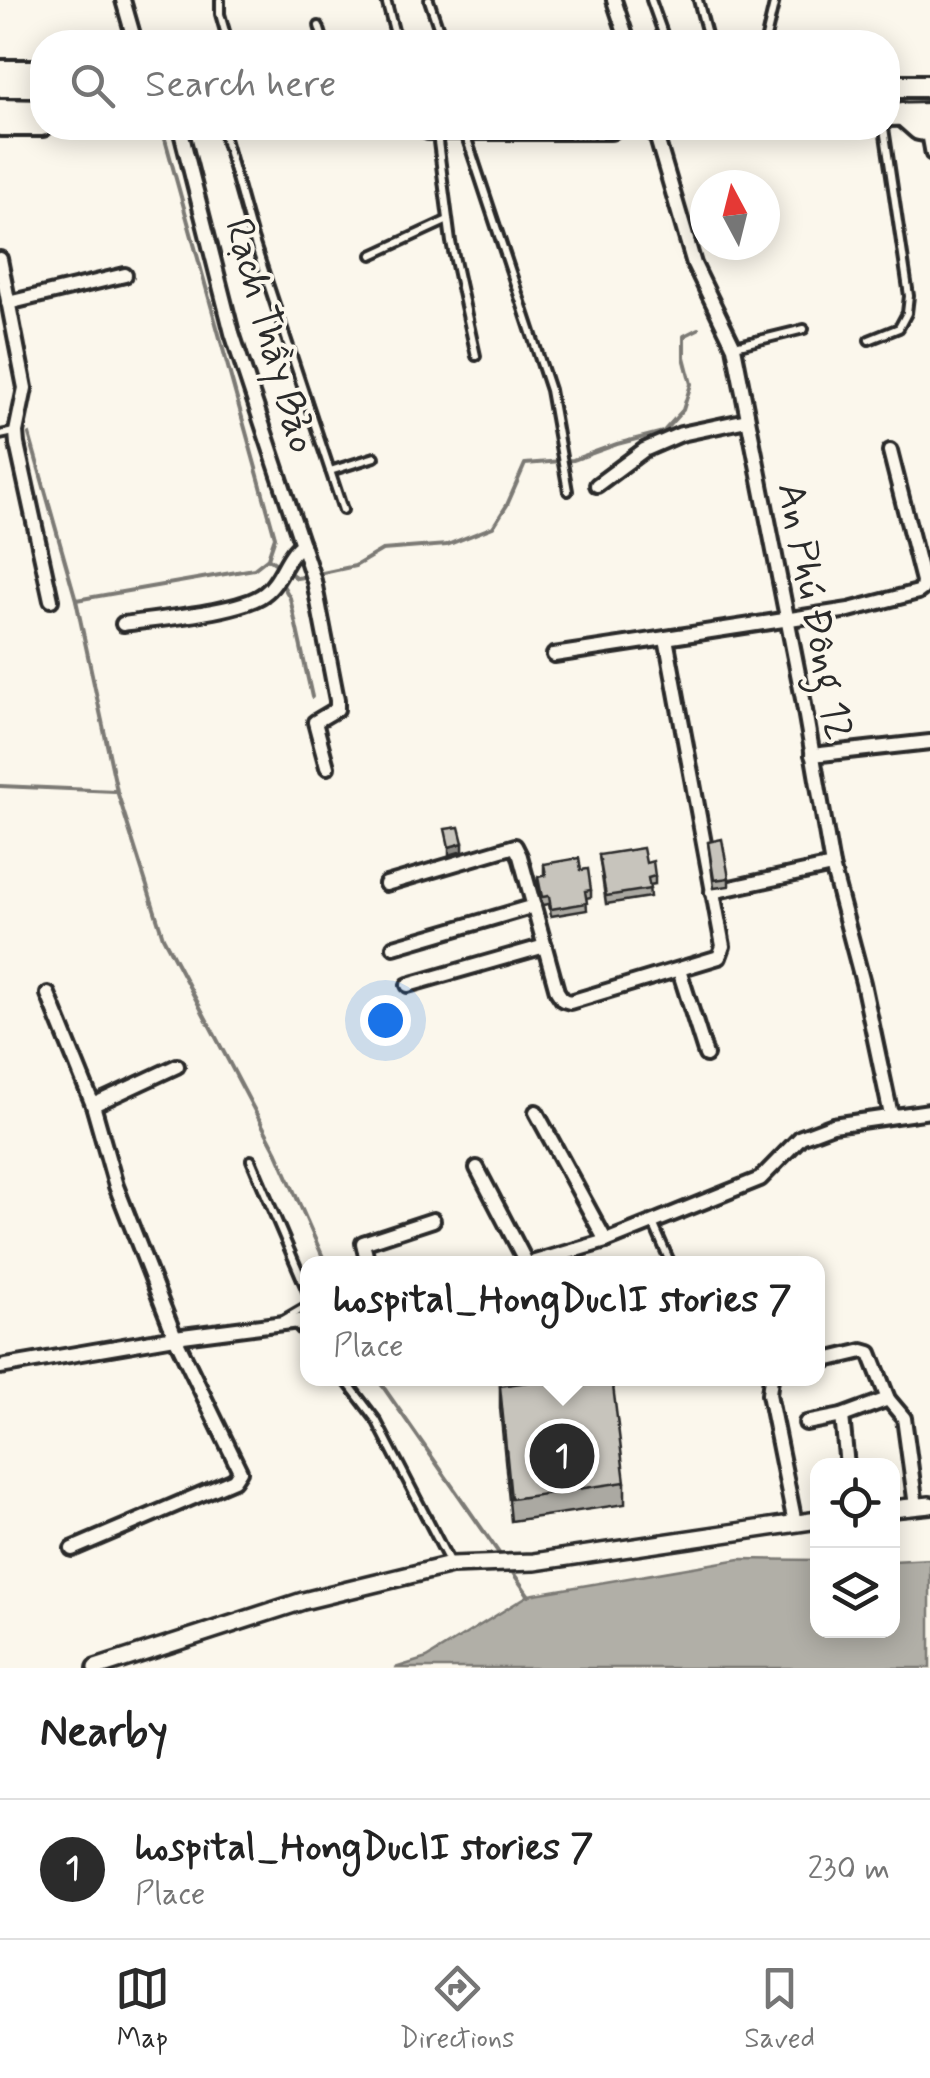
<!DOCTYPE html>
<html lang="en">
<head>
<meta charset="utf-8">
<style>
	:root { --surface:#fff; --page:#f2f2f2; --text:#222; --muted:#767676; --line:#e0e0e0; --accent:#2b2b2b }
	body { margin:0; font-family:Mynerve,sans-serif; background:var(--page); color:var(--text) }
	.controls { position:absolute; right:30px; bottom:30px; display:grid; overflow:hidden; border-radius:20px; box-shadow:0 5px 25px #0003 }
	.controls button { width:90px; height:90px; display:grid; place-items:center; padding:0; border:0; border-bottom:2px solid var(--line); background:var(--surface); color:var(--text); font:50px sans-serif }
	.compass { position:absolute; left:690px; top:170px; width:90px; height:90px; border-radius:50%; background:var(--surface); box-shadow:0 5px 25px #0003; rotate:353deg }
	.you { position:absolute; left:385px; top:1020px; width:35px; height:35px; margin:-25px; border:8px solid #fff; border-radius:50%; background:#1a73e8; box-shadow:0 0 0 15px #1a73e833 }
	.badge { display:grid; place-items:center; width:65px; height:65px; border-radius:50%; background:var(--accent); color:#fff; font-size:32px; font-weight:700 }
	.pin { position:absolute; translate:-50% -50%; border:5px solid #fff; box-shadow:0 2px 10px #0006 }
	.popup { position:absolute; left:300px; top:1256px; width:525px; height:130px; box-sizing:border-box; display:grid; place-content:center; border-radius:20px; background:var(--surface); filter:drop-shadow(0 2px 8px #0005); font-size:32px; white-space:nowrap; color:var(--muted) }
	.popup b { font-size:38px; color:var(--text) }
	.popup::after { content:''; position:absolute; left:50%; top:100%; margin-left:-20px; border:20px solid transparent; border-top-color:var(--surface) }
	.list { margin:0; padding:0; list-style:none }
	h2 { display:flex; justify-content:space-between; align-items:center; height:130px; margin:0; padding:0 40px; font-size:42px }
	h2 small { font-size:32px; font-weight:400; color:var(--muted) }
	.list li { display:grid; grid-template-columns:65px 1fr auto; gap:30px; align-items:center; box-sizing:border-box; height:140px; padding:0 40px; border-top:2px solid var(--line) }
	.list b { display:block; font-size:38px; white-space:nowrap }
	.list p { margin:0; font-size:32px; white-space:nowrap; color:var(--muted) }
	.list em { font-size:32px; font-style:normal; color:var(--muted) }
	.icon { flex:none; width:55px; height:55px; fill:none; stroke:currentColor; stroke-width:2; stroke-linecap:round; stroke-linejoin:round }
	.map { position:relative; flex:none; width:930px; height:1668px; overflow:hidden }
	.search { position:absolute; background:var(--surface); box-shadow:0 5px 25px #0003; left:30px; right:30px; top:30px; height:110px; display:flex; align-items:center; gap:25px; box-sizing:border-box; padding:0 35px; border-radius:40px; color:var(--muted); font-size:38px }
	.sheet { height:270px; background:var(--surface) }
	nav { display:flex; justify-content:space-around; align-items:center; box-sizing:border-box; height:140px; border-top:2px solid var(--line); background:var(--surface); font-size:28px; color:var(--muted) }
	nav a { display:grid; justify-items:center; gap:5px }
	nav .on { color:var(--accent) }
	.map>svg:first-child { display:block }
</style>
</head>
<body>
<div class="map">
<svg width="930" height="1668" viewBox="0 0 930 1668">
	<rect width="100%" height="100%" fill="#fbf7ec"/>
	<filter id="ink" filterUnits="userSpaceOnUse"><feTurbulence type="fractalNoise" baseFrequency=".01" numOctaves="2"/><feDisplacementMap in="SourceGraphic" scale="20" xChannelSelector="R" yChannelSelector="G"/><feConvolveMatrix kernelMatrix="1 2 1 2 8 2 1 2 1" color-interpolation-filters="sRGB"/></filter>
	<g filter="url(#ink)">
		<path fill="#b1afa7" stroke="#7b7a75" stroke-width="2.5" d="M740,1559L817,1560L818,1630H892L893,1561L930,1559V1668H395L427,1658L529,1595Z"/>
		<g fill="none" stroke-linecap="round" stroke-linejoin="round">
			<g stroke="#7b7a75" stroke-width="4">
				<path d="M29,434L76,600L117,791L163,937L277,1153L326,1264"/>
				<path d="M269,559L297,578L309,576"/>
				<path d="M318,574L355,566L382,550L447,545L493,527L507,505L525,464L573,460L617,444L663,432L683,410L691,384L684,357V336L698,329"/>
				<path d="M280,580L290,598L312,697"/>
				<path d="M76,600L254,569L268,558L275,537L165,139"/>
				<path d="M0,786L115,791"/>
				<path d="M377,1378L503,1559"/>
				<path d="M509,1567L529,1596"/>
			</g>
			<g stroke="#2b2b2b" stroke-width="14">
				<g id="service">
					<path d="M220,0V14L228,42"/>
					<path d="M386,0L397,42"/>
					<path d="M429,0L443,42"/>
					<path d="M651,0L666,42"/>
					<path d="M698,0L709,42"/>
					<path d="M319,26L324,42"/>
					<path d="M765,42L775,0"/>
					<path d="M222,128L252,235L343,510"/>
					<path d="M465,133L550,390L568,491"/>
					<path d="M926,133L930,155"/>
					<path d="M437,134L451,242L476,356"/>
					<path d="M372,255L448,220"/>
					<path d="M869,340L899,328L907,313L909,296L884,128"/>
					<path d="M735,346L804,329"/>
					<path d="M0,435L14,432"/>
					<path d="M330,471L375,457"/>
					<path d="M251,1160L307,1291"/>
					<path d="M653,1223L671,1264"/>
					<path d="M283,1320L307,1306"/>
					<path d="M296,1324L307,1336"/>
					<path d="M344,1378L376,1420L450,1563"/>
					<path d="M653,1379L654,1378"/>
				</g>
			</g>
			<g stroke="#2b2b2b" stroke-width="20">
				<g id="minor">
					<path d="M123,0L135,42"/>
					<path d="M614,0L628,42"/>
					<path d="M180,128L232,333L314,581L337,700V709L315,722L327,767"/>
					<path d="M654,128L694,264L734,347L803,699L832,866L863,983L891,1115"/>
					<path d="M0,259L25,388L16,432L17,444L51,600"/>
					<path d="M8,303L125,275"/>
					<path d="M597,485L644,450L681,434L747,420"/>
					<path d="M123,624C156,619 241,612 264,594C282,581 285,556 302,544"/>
					<path d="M554,655L849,610L918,592L922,589L923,581L890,451"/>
					<path d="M812,755L930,742"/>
					<path d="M386,884L515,846L520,856L557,991L563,1000L570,1002L719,957L723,946L666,638"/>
					<path d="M712,892L832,866"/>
					<path d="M394,947L534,906"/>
					<path d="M679,970L706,1055"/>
					<path d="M408,985L545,946"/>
					<path d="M48,994L93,1105L116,1186L175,1337L240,1471L234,1480L72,1549"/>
					<path d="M93,1105L177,1066"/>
					<path d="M536,1112L606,1241"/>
					<path d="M477,1168L527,1264"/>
					<path d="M368,1264L363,1243L433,1220"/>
					<path d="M528,1264L606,1241L760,1179L801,1137L833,1125L930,1111"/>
					<path d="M817,1362L863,1351L870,1353L888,1399L904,1418L916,1506"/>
					<path d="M0,1367L175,1337L307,1320"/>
					<path d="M771,1378L769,1394L795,1523"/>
					<path d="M842,1416L847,1466"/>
					<path d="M806,1423L842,1416L888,1399"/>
				</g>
			</g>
			<g stroke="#2b2b2b" stroke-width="22">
				<g id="tertiary">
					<path d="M892,1509L930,1505"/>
					<path d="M96,1668L303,1601L451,1565L534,1562L818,1520"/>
				</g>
			</g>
			<g stroke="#2b2b2b" stroke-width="28">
				<g id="trunk">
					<path d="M0,71H42"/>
					<path d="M0,86H42"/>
					<path d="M888,86H930"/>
					<path d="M0,110L42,111"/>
					<path d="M902,114L919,129L930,131"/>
					<path d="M888,115L930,114"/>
					<path d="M0,125H42"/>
					<path d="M429,128H610"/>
				</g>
			</g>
			<use href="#service" stroke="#fbf7ec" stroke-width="6"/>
			<use href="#minor" stroke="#fbf7ec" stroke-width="12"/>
			<use href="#tertiary" stroke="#fbf7ec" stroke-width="15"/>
			<use href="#trunk" stroke="#fbf7ec" stroke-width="20"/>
		</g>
		<g fill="#aba9a2" stroke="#2b2b2b" stroke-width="2.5">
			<path d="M708,842L729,878V886L714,888Z"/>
			<path d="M599,855L646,863L655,876V884L649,885L650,897L606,904Z"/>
			<path d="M544,864L581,870L591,890V897L586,898L587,910L551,916L549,904L542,905L538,885V877L544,876Z"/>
			<path d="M500,1386L625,1482V1504L511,1521L500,1408Z"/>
		</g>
		<path fill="#8b8984" stroke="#2b2b2b" stroke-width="2.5" d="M463,843V851L449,855V847Z"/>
		<g fill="#c7c4bc" stroke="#2b2b2b" stroke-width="2.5">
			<path d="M459,827L463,843L449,847L445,829Z"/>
			<path d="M722,839L729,878L714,880L708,842Z"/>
			<path d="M643,848L646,863L653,861L655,876L648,878L650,889L606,896L599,855Z"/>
			<path d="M579,858L581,870L588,869L591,890L585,891L587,903L551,909L549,896L542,897L538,877L546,875L544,864Z"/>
			<path d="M556,1378H612L625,1482L511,1499L500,1386Z"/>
		</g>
	</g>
	<g text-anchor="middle" stroke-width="8" stroke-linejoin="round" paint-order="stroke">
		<g font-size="40" fill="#2b2b2b" stroke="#fbf7ec">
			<text transform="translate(272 335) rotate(74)" y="14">Rạch Thầy Bảo</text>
			<text transform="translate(817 611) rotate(79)" y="14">An Phú Đông 12</text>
		</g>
	</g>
</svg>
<div class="controls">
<button><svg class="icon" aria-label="locate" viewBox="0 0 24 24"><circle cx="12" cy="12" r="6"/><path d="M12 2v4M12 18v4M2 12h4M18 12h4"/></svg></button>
<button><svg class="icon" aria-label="layers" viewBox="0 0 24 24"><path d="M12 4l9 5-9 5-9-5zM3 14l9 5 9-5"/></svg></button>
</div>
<svg class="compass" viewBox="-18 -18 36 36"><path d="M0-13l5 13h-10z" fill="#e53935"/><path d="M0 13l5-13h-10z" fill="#767676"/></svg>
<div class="you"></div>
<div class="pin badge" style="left:562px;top:1456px">1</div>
<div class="popup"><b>hospital_HongDucII stories 7</b>Place</div>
<div class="search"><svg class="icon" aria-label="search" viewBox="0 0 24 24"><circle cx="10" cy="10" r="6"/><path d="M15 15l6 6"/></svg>Search here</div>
</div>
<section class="sheet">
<h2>Nearby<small></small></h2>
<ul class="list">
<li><span class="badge">1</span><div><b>hospital_HongDucII stories 7</b><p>Place</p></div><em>230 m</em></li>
</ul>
</section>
<nav>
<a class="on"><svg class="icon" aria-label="map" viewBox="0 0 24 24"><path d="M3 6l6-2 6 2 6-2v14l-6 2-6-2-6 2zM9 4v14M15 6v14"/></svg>Map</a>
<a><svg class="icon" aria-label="directions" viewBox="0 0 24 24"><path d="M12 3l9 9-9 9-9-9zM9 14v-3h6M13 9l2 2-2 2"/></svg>Directions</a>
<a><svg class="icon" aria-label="saved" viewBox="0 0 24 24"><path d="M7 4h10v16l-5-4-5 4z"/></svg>Saved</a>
</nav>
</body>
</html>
